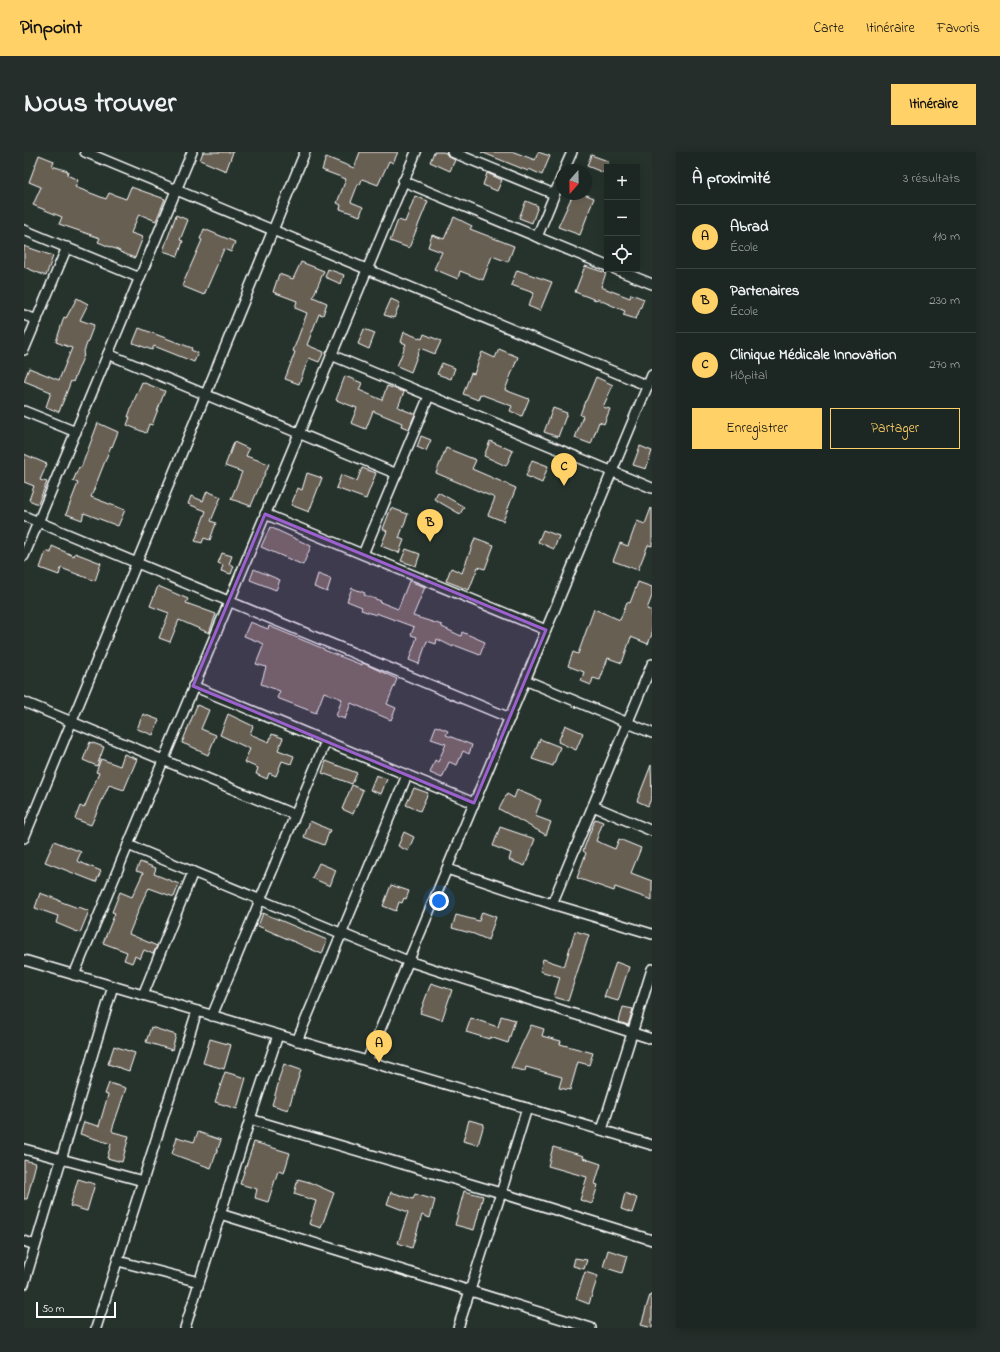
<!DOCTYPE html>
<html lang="fr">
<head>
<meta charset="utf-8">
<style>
	:root { --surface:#1c2622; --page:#252e2a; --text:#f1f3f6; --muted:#a0a5a5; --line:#3a4340; --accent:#ffd166 }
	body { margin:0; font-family:"Indie Flower",sans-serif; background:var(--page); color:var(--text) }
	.controls { position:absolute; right:12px; top:12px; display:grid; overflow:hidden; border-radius:0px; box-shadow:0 2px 10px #0003 }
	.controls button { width:36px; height:36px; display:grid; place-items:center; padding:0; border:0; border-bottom:1px solid var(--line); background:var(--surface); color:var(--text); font:20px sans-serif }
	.compass { position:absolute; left:532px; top:12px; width:36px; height:36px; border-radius:50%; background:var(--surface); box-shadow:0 2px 10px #0003; rotate:200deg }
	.scale { position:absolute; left:12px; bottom:10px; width:80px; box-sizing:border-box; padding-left:4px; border:2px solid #fff; border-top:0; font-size:11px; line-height:14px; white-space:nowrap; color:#fff; -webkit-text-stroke:3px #26332d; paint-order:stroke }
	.you { position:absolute; left:415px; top:749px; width:14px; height:14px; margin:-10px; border:3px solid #fff; border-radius:50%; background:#1a73e8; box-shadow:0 0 0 6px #1a73e833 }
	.badge { display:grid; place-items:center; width:26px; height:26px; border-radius:50%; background:var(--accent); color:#111; font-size:13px; font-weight:700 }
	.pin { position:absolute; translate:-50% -33px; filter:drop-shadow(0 1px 2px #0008) }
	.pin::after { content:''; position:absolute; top:21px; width:14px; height:12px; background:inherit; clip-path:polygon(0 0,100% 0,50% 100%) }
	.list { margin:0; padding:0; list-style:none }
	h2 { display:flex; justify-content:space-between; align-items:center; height:52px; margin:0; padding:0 16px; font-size:17px }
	h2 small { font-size:13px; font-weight:400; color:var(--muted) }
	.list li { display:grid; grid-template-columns:26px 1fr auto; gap:12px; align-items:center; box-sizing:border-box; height:64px; padding:0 16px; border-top:1px solid var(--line) }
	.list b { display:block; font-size:15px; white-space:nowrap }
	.list p { margin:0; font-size:13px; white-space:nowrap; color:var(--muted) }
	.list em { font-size:13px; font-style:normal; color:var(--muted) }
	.actions { display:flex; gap:8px; padding:12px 16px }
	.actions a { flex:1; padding:9px 0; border:1px solid var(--accent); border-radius:0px; text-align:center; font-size:14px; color:var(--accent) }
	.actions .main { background:var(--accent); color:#111 }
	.icon { flex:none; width:22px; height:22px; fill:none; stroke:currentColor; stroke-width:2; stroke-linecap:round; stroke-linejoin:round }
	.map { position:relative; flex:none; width:628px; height:1176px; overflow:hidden; border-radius:0px }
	header { display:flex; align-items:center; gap:24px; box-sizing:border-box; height:56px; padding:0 20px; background:var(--accent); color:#111 }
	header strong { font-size:19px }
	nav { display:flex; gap:22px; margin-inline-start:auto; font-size:14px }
	.intro { display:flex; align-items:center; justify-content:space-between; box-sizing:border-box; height:96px; padding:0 24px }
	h1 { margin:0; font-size:28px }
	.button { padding:10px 18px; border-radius:0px; background:var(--accent); color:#111; font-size:14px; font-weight:700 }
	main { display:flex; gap:24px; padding:0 24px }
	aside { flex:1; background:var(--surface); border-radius:0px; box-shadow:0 2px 10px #0003 }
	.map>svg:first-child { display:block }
</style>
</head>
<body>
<header>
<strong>Pinpoint</strong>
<nav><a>Carte</a><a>Itinéraire</a><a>Favoris</a></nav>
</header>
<div class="intro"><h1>Nous trouver</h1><a class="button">Itinéraire</a></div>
<main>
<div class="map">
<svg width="628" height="1176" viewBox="0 0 628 1176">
	<rect width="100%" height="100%" fill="#26332d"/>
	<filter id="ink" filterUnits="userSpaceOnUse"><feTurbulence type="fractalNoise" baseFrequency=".025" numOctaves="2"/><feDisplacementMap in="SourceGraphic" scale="8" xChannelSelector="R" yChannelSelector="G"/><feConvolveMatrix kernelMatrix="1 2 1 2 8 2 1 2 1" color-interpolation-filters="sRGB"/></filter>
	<g filter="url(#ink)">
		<g fill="#685e53" stroke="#fff">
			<path d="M179,0H209L202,19L176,8Z"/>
			<path d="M336,0H374L369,11L365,9L354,33L338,27L336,33L334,32L327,50L339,55L336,64L316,57L317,53L313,51L322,27L298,18L302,5L330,16Z"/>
			<path d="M410,0H419L422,1L425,5L431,8L426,19L406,10Z"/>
			<path d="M457,0H490L511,8L514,0L526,4L518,23L505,17L504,19Z"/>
			<path d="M15,3L30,9L28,14L44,19L43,23L54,28L51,35L82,47L85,41L102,47L107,35L141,47L132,69L115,62L107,81L119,85L111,106L96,100V99L74,90L76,86L35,72L38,65L9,53L17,35L5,30Z"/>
			<path d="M567,3L584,9L583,22L563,14Z"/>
			<path d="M463,21L478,28L473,39L459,33Z"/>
			<path d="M549,42H560L570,46L556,83L534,75Z"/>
			<path d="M391,44L404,49L385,96L366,89L374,68L381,70Z"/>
			<path d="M502,49L514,54L508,71L495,66Z"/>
			<path d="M152,63L164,68L156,88L159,89L154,104L139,99Z"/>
			<path d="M430,65L448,74L446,77L490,94L484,110L468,104L459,128L436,119L434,127L410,117L418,100L404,95L408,83L420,87Z"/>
			<path d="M180,77L211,90L207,100L200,97L180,143L158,134L178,88L176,87Z"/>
			<path d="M0,94L29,104L22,124L0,115Z"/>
			<path d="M277,110L300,119L289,145L303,151L299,163L295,162L283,193L300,200L295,210L285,206L275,232L261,227L271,200L269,199L283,161L271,156L273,149L249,140L255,122L269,127Z"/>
			<path d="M561,114L582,121L577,135L606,146L607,142L620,147L612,167L599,163L601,159L573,147L572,148L551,140Z"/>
			<path d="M304,117L320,123L317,132L301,125Z"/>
			<path d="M493,118L528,130L516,159L504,154L510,141L487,133Z"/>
			<path d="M53,146L64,152L56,168L70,173L59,202L60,203L49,230L47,229L35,260L22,255L27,240L0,229L5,216L35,228L48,196L32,190L40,165L42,166Z"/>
			<path d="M367,147L376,151L370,166L360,163Z"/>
			<path d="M115,176L168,196L167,198L174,201L170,210L130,194L128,198L109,191Z"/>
			<path d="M340,177L351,181L345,197L334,192Z"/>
			<path d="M380,180L398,187L400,182L417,189L411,202L396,196L387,220L373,214L382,192L377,190Z"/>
			<path d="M475,197L494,205L481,238L505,247L498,264L486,259L488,254L456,242L454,248L439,242L447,221L450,222L458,200L471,206Z"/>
			<path d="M418,211L431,216L427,227L413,222Z"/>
			<path d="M321,224L338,231L335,238L358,248L363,234L380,240L374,255L380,257V258L391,262L385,277L377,274L378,271L349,259L342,277L327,271L333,256L312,248Z"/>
			<path d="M572,225L589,233L579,255L586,257L580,272L575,270L567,292L551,286L559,264L556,263L561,249H562Z"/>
			<path d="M118,230L141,239L128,273L125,272L122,281L103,273L106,265H104L109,251Z"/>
			<path d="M529,256L543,261L534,285L520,280Z"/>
			<path d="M74,271L94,280L88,295L87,294L67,345L101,358L94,374L60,361L58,368L42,362L54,331L49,329L55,315L57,316Z"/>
			<path d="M397,284L407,288L402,299L393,295Z"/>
			<path d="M466,289L489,299L482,314L460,304Z"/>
			<path d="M210,290L225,297L222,304L245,312L227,354L207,347L218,320L201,314Z"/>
			<path d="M616,294L628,299L622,317L609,313Z"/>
			<path d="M422,296L452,308L448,317L492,336L479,369L464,363L471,346L412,321Z"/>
			<path d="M0,302L23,312L16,328L23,330L14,352L5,348L10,334L0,330Z"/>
			<path d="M508,308L524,314L518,331L502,324Z"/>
			<path d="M338,316L352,321L342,347L312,336L317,323L333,329Z"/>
			<path d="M283,321L298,326L285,360L267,353L274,336L278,338Z"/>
			<path d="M183,339L197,345L187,369L192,371L186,388L180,386L178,391L171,389L182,359L164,352L167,344L179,349Z"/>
			<path d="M414,340L440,355L436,362L410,347Z"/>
			<path d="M367,356L384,362L375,386L380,388L375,401L357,394L363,379L359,377Z"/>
			<path d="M627,356H628V394L624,393L614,418L589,409L596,391L604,394L613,369L621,372Z"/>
			<path d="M246,375L287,394L279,413L237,395Z"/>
			<path d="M519,378L535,384L530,397L514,390Z"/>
			<path d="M451,386L470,393L461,417L454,415L445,438L422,429L427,416L438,421Z"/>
			<path d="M28,394L50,404L51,401L77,411L71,429L37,416L35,423L16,416L22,399L27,401Z"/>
			<path d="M382,397L396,402L392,414L377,409Z"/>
			<path d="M198,401L208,404L205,412L210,414L207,422L197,419L199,413L194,411Z"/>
			<path d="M230,417L256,428L252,438L226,428Z"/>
			<path d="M294,422L307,427L303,440L290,435Z"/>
			<path d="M385,429L401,435L389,464L418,473V475L437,484L438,480L461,490L456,503L430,493L429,495L413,487L412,492L403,489L395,512L385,508L393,485L387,483L390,475L352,461V463L337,458L338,455L323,449L328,436L341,441L340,443L357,449L356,450L374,457Z"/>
			<path d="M614,430L628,435V444L623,457L628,459V482L624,492L607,485L598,511L584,506L576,528L569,526L567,533L557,529L560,520L544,514L549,500L554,502L570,457L596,468L603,450L606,451Z"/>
			<path d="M134,434L164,447L162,451L192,462L185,481L155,468L146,490L135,486L145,461L126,454Z"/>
			<path d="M226,470L244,477L245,474L300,497V498L338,513L339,511L373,527L363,552L372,556L367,568L327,551L321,567L312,564L318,547L300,540L292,561L253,546L256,539L237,532L242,515L232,512L240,492L220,484Z"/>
			<path d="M173,553L185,558L177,577L192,583L184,603L173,598V597L158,591Z"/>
			<path d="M119,562L135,568L129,583L113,577Z"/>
			<path d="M204,562L229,574L226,582L245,590L248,582L259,586L254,598L270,604L267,612L258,609L252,624L245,621L243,627L232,622L234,616L220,610L226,597L196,583Z"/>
			<path d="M541,573L559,581L552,598L534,590Z"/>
			<path d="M412,574L424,579L422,583L448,593L445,602L439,599L433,613L425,610L418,626L406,621L411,608L414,610L422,592L407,587Z"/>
			<path d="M516,587L536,595L529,614L508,607Z"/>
			<path d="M66,590L80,595L73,614L59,608Z"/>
			<path d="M100,602L113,607L100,638L85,633L67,673L51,667L56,654L60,656L75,621L72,620L77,607L96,614Z"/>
			<path d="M302,609L333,621L328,632L298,621Z"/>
			<path d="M627,613L628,644L624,654L613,649Z"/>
			<path d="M352,623L363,627L357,642L346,638Z"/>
			<path d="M328,633L339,638L329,662L318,657Z"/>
			<path d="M390,636L404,641L396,659L382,653Z"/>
			<path d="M493,638L517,648L511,664L527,670L522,683L475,657L483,642L490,646Z"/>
			<path d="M571,667L579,670L572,689L591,697L595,687L617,696L607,721L628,729V748L591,735L590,739L553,726L562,701L559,699Z"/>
			<path d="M286,669L306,678L300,693L280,685Z"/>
			<path d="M476,675L511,687L501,714L485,708L487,701L469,694Z"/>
			<path d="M380,680L390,685L384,699L374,694Z"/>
			<path d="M30,689L57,700L53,709L77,719L72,730L21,710Z"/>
			<path d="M116,710L132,716L130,722L155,732L150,745L125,736L120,745L105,782L133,794L129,802L120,798L116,807L111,804L108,811L100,808L103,800L79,791L91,761L88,760L96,740L108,745L119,721L112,719Z"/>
			<path d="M295,711L312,718L306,734L288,726Z"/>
			<path d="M367,733L385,739L382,747L380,746L378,751L375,750L372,759L359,754Z"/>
			<path d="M16,741L35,748V749L54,756L55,755L65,759L56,781L32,771L34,764L11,756Z"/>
			<path d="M458,760L472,765L464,788L450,782L428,776L432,763L455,769Z"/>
			<path d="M239,761L303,788L298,802L234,774Z"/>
			<path d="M551,779L565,783L544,849L530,845L536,825L516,819L519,807L540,814L541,812Z"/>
			<path d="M592,810L605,815L594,849L580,845Z"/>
			<path d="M407,831L428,838L418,868L396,861Z"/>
			<path d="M599,855L609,857L604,873L595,870Z"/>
			<path d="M477,864L491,868L484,891L466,885L465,887L442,880L447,866L474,875Z"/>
			<path d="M507,873L520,877L518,884L537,889L536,892L569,901L565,913L554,910L546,938L535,936L538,925L502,915L501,919L487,916Z"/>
			<path d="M127,875L152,883L148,898L122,890Z"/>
			<path d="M186,887L207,893L200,917L179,911Z"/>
			<path d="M90,894L111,901L105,919L84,912Z"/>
			<path d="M260,912L277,918L264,958L248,953L255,929H254Z"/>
			<path d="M201,920L222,926L213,957L191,950Z"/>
			<path d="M85,931L102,936L88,978L89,980L105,984L98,1010L83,1006L87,992L56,982L60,970L75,974L84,943L81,942Z"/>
			<path d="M445,968L460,972L454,993L439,989Z"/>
			<path d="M174,980L197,988L187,1016L148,1002L153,985L170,990Z"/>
			<path d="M230,990L266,1001L260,1021L254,1019L244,1050L231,1046L233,1037L216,1032Z"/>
			<path d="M529,995L560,1004L559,1006L577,1012L571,1032L574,1033L568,1052L556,1048L563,1025L524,1014Z"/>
			<path d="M0,1008L12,1011L3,1047H0Z"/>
			<path d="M54,1027L71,1032L63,1059L46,1054Z"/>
			<path d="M274,1027L285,1030L310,1041L297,1076L285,1072L292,1049L270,1042Z"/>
			<path d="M440,1039L459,1044L450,1078L431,1073Z"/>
			<path d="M367,1040L389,1047L391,1042L411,1048L406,1066L398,1063L388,1096L374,1091L384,1060L363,1052Z"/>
			<path d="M601,1041L613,1046L608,1061L597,1057Z"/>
			<path d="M584,1098L603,1104L598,1121L579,1115Z"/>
			<path d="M551,1106L563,1108L560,1117L549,1114Z"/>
			<path d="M561,1120L574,1124L565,1152L552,1147Z"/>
			<path d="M626,1143H628V1176L617,1173Z"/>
		</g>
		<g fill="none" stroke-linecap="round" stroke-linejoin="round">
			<g stroke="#fff" stroke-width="12">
				<g id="street">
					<path d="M61,0L624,234"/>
					<path d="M428,0L530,42"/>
					<path d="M540,18L548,0"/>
					<path d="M379,29L583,114"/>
					<path d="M0,78L116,126"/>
					<path d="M513,85L538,24"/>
					<path d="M591,117L628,132"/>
					<path d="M0,163L13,168"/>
					<path d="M0,198L43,95"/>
					<path d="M84,202L373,322"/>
					<path d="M307,203L628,336"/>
					<path d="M0,259L52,280"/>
					<path d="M241,362L522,478"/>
					<path d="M0,364L486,566"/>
					<path d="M339,402L405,244"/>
					<path d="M0,404L168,0"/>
					<path d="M501,528L628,581"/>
					<path d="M169,534L450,651"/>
					<path d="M0,550L271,663"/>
					<path d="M569,654L628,679"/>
					<path d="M0,686L281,0"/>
					<path d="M104,693L384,809L628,887"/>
					<path d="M423,717L528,752L628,782"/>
					<path d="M528,752L628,512"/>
					<path d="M0,808L628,993"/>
					<path d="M50,823L392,0"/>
					<path d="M119,843L169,720"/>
					<path d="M188,864L302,589"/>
					<path d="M273,889L383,623"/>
					<path d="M343,909L628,223"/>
					<path d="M226,967L477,1041L628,1088"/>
					<path d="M578,978L628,817"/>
					<path d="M0,997L119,1029"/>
					<path d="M196,1062L567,1176"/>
					<path d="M0,1089L11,1093"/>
					<path d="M94,1109L175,1130"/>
					<path d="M0,1132L89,834"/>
					<path d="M72,1176L173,859"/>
					<path d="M161,1176L226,967L254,883"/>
					<path d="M434,1176L477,1041L503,956"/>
				</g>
			</g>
			<use href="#street" stroke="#26332d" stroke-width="9"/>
		</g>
	</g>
	<path fill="#9c61cf" fill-opacity="0.2" stroke="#9c61cf" stroke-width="3" stroke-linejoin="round" d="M241,362L522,478L450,651L169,534Z"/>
</svg>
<div class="controls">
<button>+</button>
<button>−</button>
<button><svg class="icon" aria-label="locate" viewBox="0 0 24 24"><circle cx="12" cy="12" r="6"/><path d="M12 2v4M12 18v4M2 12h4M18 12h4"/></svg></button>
</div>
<svg class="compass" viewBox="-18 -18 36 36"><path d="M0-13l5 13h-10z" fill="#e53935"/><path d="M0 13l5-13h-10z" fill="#a0a5a5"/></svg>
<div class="scale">50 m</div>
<div class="you"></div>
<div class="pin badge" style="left:355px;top:911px">A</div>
<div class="pin badge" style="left:406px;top:390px">B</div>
<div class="pin badge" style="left:540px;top:334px">C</div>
</div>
<aside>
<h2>À proximité<small>3 résultats</small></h2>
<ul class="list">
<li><span class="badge">A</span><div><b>Abrad</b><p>École</p></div><em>110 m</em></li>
<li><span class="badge">B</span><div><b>Partenaires</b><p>École</p></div><em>230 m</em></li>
<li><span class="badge">C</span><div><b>Clinique Médicale Innovation</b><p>Hôpital</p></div><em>270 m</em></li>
</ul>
<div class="actions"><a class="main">Enregistrer</a><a>Partager</a></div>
</aside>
</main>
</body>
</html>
